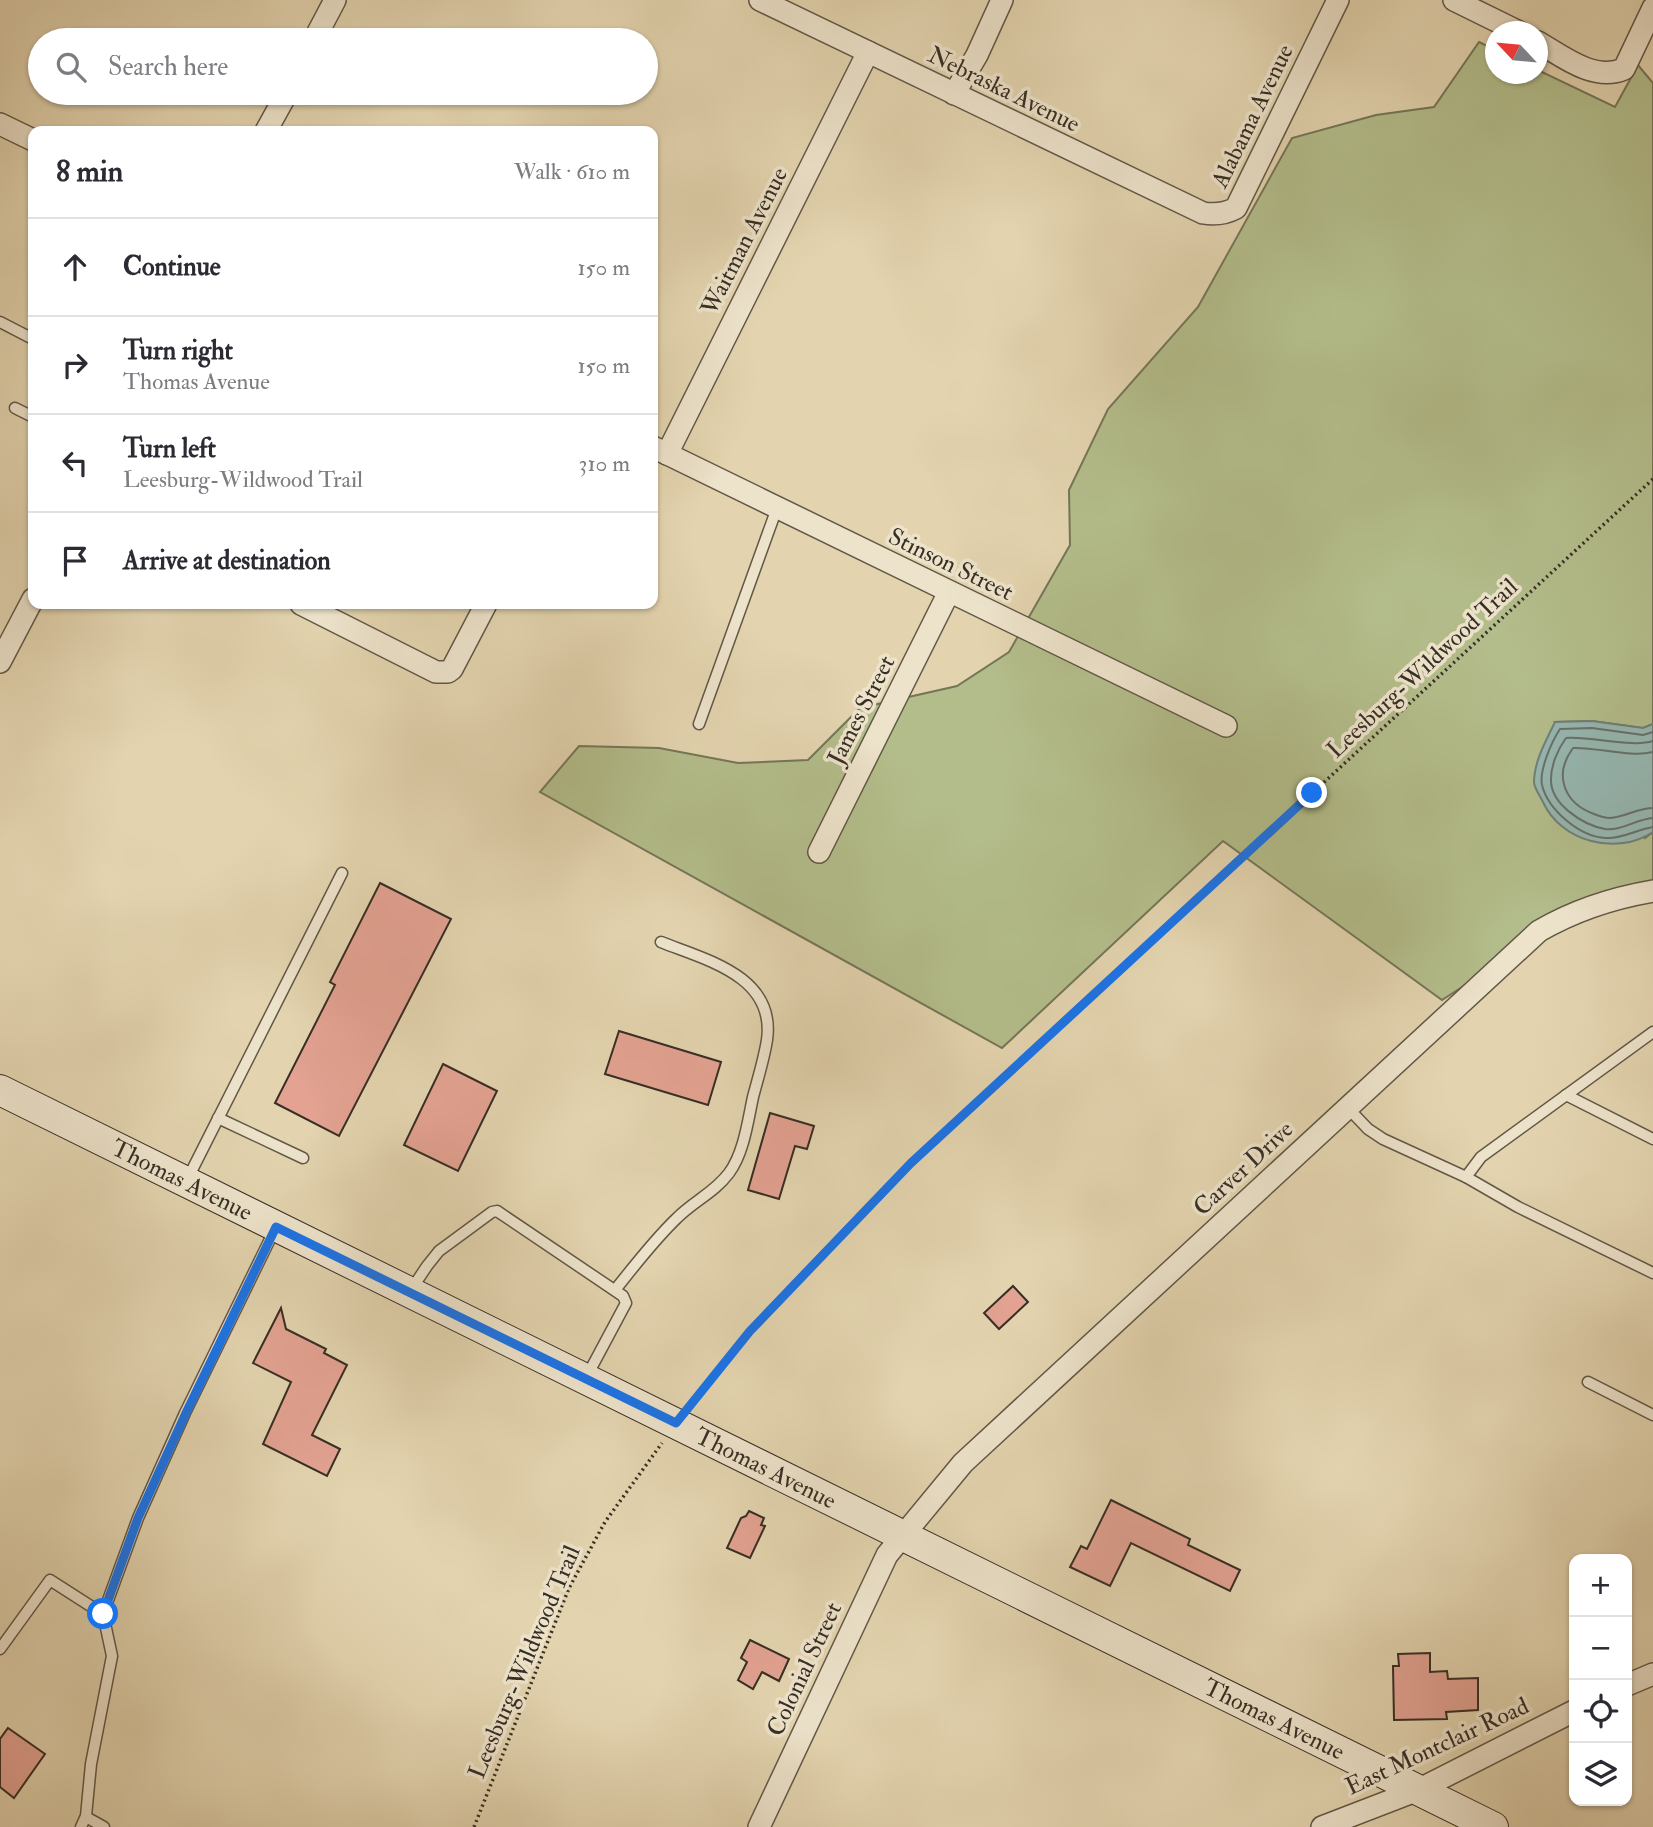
<!DOCTYPE html>
<html lang="en">
<head>
<meta charset="utf-8">
<style>
	:root { --surface:#fff; --page:#f2f2f3; --text:#2b2b33; --muted:#7c7c81; --line:#e1e1e2 }
	body { margin:0; font-family:"IM FELL Double Pica",serif; background:var(--page); color:var(--text) }
	.controls { position:absolute; right:21px; bottom:21px; display:grid; overflow:hidden; border-radius:14px; box-shadow:0 2px 5px #0004 }
	.controls button { width:63px; height:63px; display:grid; place-items:center; padding:0; border:0; border-bottom:2px solid var(--line); background:var(--surface); color:var(--text); font:35px sans-serif }
	.compass { position:absolute; left:1485px; top:21px; width:63px; height:63px; border-radius:50%; background:var(--surface); box-shadow:0 2px 5px #0004; rotate:296deg }
	.stop { position:absolute; width:21px; height:21px; margin:-16px; border:5px solid #1a73e8; border-radius:50%; background:#fff }
	.stop.end { background:#1a73e8; border-color:#fff; box-shadow:0 2px 7px #0008 }
	.list { margin:0; padding:0; list-style:none }
	h2 { display:flex; justify-content:space-between; align-items:center; height:91px; margin:0; padding:0 28px; font-size:30px }
	h2 small { font-size:23px; font-weight:400; color:var(--muted) }
	.list li { display:grid; grid-template-columns:46px 1fr auto; gap:21px; align-items:center; box-sizing:border-box; height:98px; padding:0 28px; border-top:2px solid var(--line) }
	.list b { display:block; font-size:26px; white-space:nowrap }
	.list p { margin:0; font-size:23px; white-space:nowrap; color:var(--muted) }
	.list em { font-size:23px; font-style:normal; color:var(--muted) }
	.icon { flex:none; width:38px; height:38px; fill:none; stroke:currentColor; stroke-width:2; stroke-linecap:round; stroke-linejoin:round }
	.map { position:relative; flex:none; width:1653px; height:1827px; overflow:hidden }
	.search { position:absolute; background:var(--surface); box-shadow:0 2px 5px #0004; left:28px; top:28px; width:630px; height:77px; display:flex; align-items:center; gap:18px; box-sizing:border-box; padding:0 24px; border-radius:38px; color:var(--muted); font-size:26px }
	.panel { position:absolute; background:var(--surface); box-shadow:0 2px 5px #0004; left:28px; top:126px; width:630px; height:483px; border-radius:14px }
	.map>svg:first-child { display:block }
</style>
</head>
<body>
<div class="map">
<svg width="1653" height="1827" viewBox="0 0 1653 1827">
	<rect width="100%" height="100%" fill="#e3d4af"/>
	<filter id="stains"><feTurbulence type="fractalNoise" baseFrequency=".00286" numOctaves="4"/><feColorMatrix values="0 0 0 0 .2 0 0 0 0 .09 0 0 0 0 .02 0 0 0 .5 -.17"/></filter>
	<radialGradient id="worn" r=".72"><stop offset=".6" stop-color="#630" stop-opacity="0"/><stop offset="1" stop-color="#630" stop-opacity=".3"/></radialGradient>
	<path fill="#b3bd8b" stroke="#747658" stroke-width="2" d="M1479,42L1495,50L1496,74H1538V70L1615,107L1638,65L1653,83V724L1643,728L1592,721L1555,722L1645,838L1653,832V900L1567,919L1442,1000L1223,841L1002,1048L540,792L579,746L659,748L738,763L808,760L860,708L957,686L1009,652L1070,545L1069,490L1108,409L1198,307L1292,138L1376,115L1434,107Z"/>
	<path fill="#96b7b1" stroke="#708079" stroke-width="2" d="M1592,721L1643,728L1653,724V832C1617,856 1561,842 1543,802C1540,796 1535,789 1534,783C1534,761 1546,741 1555,722Z"/>
	<g fill="none" stroke-linecap="round" stroke-linejoin="round">
		<g stroke="#66726a" stroke-width="2">
			<path d="M1653,732L1643,735L1592,728L1560,729C1552,741 1539,770 1542,785C1548,810 1580,837 1606,838C1622,839 1638,829 1653,827"/>
			<path d="M1653,741C1633,748 1591,736 1566,738C1558,749 1551,765 1551,779C1550,804 1583,825 1605,829C1621,831 1637,819 1653,818"/>
			<path d="M1653,752C1630,758 1598,747 1573,748C1553,775 1564,803 1594,814C1599,816 1604,818 1610,818C1625,817 1638,808 1653,808"/>
		</g>
	</g>
	<g fill="#e3a292" stroke="#362e24" stroke-width="2">
		<path d="M380,883L451,919L339,1136L275,1103L335,985L330,982Z"/>
		<path d="M619,1031L721,1062L708,1105L605,1074Z"/>
		<path d="M443,1064L497,1091L458,1171L404,1145Z"/>
		<path d="M770,1113L814,1126L807,1149L795,1146L779,1199L748,1190Z"/>
		<path d="M1013,1286L1028,1302L999,1329L984,1313Z"/>
		<path d="M281,1308L286,1329L326,1349L324,1353L347,1365L312,1435L340,1449L327,1476L263,1444L291,1382L253,1363Z"/>
		<path d="M1111,1500L1190,1539L1188,1545L1240,1570L1230,1591L1131,1543L1110,1586L1070,1567L1081,1546L1087,1549Z"/>
		<path d="M749,1511L764,1518L761,1525L765,1526L750,1558L727,1548L741,1518L746,1516Z"/>
		<path d="M750,1640L789,1659L779,1681L762,1672L753,1689L738,1680L747,1662L741,1658Z"/>
		<path d="M1430,1653V1672L1447,1671L1448,1679L1478,1678V1710L1446,1712L1447,1719L1394,1720L1393,1666H1399L1398,1654Z"/>
		<path d="M8,1728L45,1754L14,1798L0,1787V1739Z"/>
	</g>
	<g fill="none" stroke-linecap="round" stroke-linejoin="round">
		<g stroke="#615847" stroke-width="13">
			<g id="lane">
				<path d="M0,322L33,339"/>
				<path d="M15,408L33,417"/>
				<path d="M699,724L777,508"/>
				<path d="M1566,1095L1653,1139"/>
				<path d="M1347,1107L1368,1129L1383,1139L1466,1177L1518,1207L1653,1273"/>
				<path d="M218,1118L303,1158"/>
				<path d="M1466,1177L1481,1157L1653,1032"/>
				<path d="M187,1180L342,873"/>
				<path d="M411,1290L427,1266L439,1251L492,1212L497,1211L623,1296L626,1303L587,1376"/>
				<path d="M615,1290C635,1265 654,1240 677,1218C694,1201 715,1192 729,1173C744,1153 748,1120 753,1097C758,1078 764,1059 767,1040C776,976 706,960 661,942"/>
				<path d="M1588,1382L1653,1415"/>
				<path d="M103,1614L138,1518L185,1413L275,1229"/>
				<path d="M0,1649L50,1580L103,1614L112,1656L91,1764L86,1816L81,1827"/>
				<path d="M86,1817L104,1827"/>
			</g>
		</g>
		<g stroke="#615847" stroke-width="24">
			<g id="street">
				<path d="M760,0L1203,213C1215,215 1225,214 1236,208L1338,0"/>
				<path d="M1454,0L1519,32"/>
				<path d="M314,40L335,0"/>
				<path d="M1538,42C1562,56 1594,82 1624,69L1653,8"/>
				<path d="M954,94L977,55L1002,0"/>
				<path d="M0,124L33,140"/>
				<path d="M266,131L287,93"/>
				<path d="M653,447L1226,726"/>
				<path d="M667,454L868,52"/>
				<path d="M301,604L436,672H448L452,669L486,604"/>
				<path d="M0,662L33,599"/>
				<path d="M819,852L949,592"/>
				<path d="M1627,1685L1653,1674"/>
				<path d="M759,1827L887,1555L963,1463L1539,931C1575,910 1612,898 1653,891"/>
				<path d="M1322,1827L1418,1790L1574,1711"/>
			</g>
		</g>
		<g stroke="#362e24" stroke-width="32">
			<g id="secondary">
				<path id="s1" d="M0,1090L1493,1827"/>
			</g>
		</g>
		<g stroke="#362e24" stroke-width="3.5" stroke-dasharray="2 3.5" stroke-linecap="butt">
			<path d="M689,1406L750,1331L911,1163L1653,479"/>
			<path d="M474,1827L569,1588L605,1522L662,1443"/>
		</g>
		<use href="#lane" stroke="#ede3cb" stroke-width="10"/>
		<use href="#street" stroke="#ede3cb" stroke-width="21"/>
		<use href="#secondary" stroke="#ede3cb" stroke-width="30"/>
	</g>
	<g fill="none" stroke-linecap="round" stroke-linejoin="round">
		<path stroke="#1a73e8" stroke-width="9" d="M103,1614L138,1518L186,1413L276,1227L676,1423L750,1331L911,1163L1312,793"/>
	</g>
	<g text-anchor="middle" stroke-width="7" stroke-linejoin="round" paint-order="stroke">
		<g font-size="24" fill="#362e24" stroke="#ede3cb">
			<text transform="translate(1004 89) rotate(26)" y="8">Nebraska Avenue</text>
			<text transform="translate(1252 116) rotate(-64)" y="8">Alabama Avenue</text>
			<text transform="translate(744 241) rotate(-63)" y="8">Waitman Avenue</text>
			<text transform="translate(951 564) rotate(26)" y="8">Stinson Street</text>
			<text transform="translate(1422 668) rotate(-43)" y="8">Leesburg-Wildwood Trail</text>
			<text transform="translate(861 710) rotate(-63)" y="8">James Street</text>
			<text transform="translate(1243 1168) rotate(-43)" y="8">Carver Drive</text>
			<text dy="8" stroke="none"><textPath href="#s1" startOffset="203">Thomas Avenue</textPath></text>
			<text dy="8" stroke="none"><textPath href="#s1" startOffset="854">Thomas Avenue</textPath></text>
			<text transform="translate(524 1662) rotate(-67)" y="8">Leesburg-Wildwood Trail</text>
			<text transform="translate(804 1669) rotate(-65)" y="8">Colonial Street</text>
			<text dy="8" stroke="none"><textPath href="#s1" startOffset="1421">Thomas Avenue</textPath></text>
			<text transform="translate(1437 1746) rotate(-25)" y="8">East Montclair Road</text>
		</g>
	</g>
	<rect width="100%" height="100%" filter="url(#stains)"/>
	<rect width="100%" height="100%" fill="url(#worn)"/>
</svg>
<div class="controls">
<button>+</button>
<button>−</button>
<button><svg class="icon" aria-label="locate" viewBox="0 0 24 24"><circle cx="12" cy="12" r="6"/><path d="M12 2v4M12 18v4M2 12h4M18 12h4"/></svg></button>
<button><svg class="icon" aria-label="layers" viewBox="0 0 24 24"><path d="M12 4l9 5-9 5-9-5zM3 14l9 5 9-5"/></svg></button>
</div>
<svg class="compass" viewBox="-18 -18 36 36"><path d="M0-13l5 13h-10z" fill="#e53935"/><path d="M0 13l5-13h-10z" fill="#7c7c81"/></svg>
<div class="stop" style="left:103px;top:1614px"></div>
<div class="stop end" style="left:1312px;top:793px"></div>
<div class="search"><svg class="icon" aria-label="search" viewBox="0 0 24 24"><circle cx="10" cy="10" r="6"/><path d="M15 15l6 6"/></svg>Search here</div>
<section class="panel">
<h2>8 min<small>Walk · 610 m</small></h2>
<ul class="list">
<li><svg class="icon" aria-label="ahead" viewBox="0 0 24 24"><path d="M12 20V5M6 11l6-6 6 6"/></svg><div><b>Continue</b></div><em>150 m</em></li>
<li><svg class="icon" aria-label="right" viewBox="0 0 24 24"><path d="M7 20v-9h11M14 6l5 5-5 5"/></svg><div><b>Turn right</b><p>Thomas Avenue</p></div><em>150 m</em></li>
<li><svg class="icon" aria-label="left" viewBox="0 0 24 24"><path d="M17 20v-9H6M10 6l-5 5 5 5"/></svg><div><b>Turn left</b><p>Leesburg-Wildwood Trail</p></div><em>310 m</em></li>
<li><svg class="icon" aria-label="arrive" viewBox="0 0 24 24"><path d="M6 21V4h12l-3 4 3 4H6"/></svg><div><b>Arrive at destination</b></div></li>
</ul>
</section>
</div>
</body>
</html>
